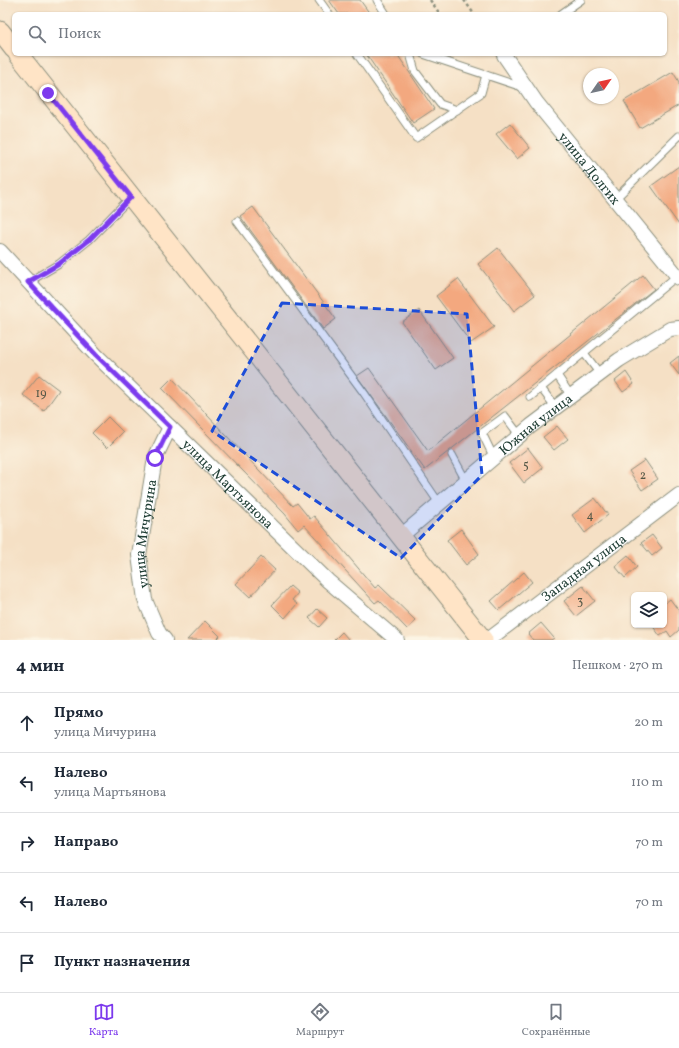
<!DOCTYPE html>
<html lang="ru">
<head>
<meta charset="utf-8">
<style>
	:root { --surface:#fff; --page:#f2f2f3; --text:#1f2937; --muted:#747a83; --line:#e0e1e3; --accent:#7c3aed }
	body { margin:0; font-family:Vollkorn,serif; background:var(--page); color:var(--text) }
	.controls { position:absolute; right:12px; bottom:12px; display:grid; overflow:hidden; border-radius:6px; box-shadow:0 1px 3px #0004 }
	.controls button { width:36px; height:36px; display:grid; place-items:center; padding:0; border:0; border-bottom:1px solid var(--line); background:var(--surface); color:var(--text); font:20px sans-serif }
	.compass { position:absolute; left:583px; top:68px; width:36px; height:36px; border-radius:50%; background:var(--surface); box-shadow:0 1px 3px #0004; rotate:56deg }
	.stop { position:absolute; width:12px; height:12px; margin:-9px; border:3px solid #7c3aed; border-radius:50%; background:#fff }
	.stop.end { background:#7c3aed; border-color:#fff; box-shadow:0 1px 4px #0008 }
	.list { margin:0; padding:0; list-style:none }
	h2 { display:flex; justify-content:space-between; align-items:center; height:52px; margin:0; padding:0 16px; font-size:17px }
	h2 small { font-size:13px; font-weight:400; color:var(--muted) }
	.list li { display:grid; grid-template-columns:26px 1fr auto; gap:12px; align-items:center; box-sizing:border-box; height:60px; padding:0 16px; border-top:1px solid var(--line) }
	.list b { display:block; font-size:15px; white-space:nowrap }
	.list p { margin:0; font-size:13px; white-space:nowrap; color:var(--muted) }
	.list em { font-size:13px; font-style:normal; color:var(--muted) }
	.icon { flex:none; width:22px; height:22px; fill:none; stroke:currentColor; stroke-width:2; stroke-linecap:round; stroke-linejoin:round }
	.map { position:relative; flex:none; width:679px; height:640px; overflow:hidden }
	.search { position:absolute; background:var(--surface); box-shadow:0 1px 3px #0004; left:12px; right:12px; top:12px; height:44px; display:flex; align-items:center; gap:10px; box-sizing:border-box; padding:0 14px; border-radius:6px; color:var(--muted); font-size:15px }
	.sheet { height:352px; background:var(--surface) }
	nav { display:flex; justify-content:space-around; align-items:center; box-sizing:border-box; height:56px; border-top:1px solid var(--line); background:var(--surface); font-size:11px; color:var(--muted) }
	nav a { display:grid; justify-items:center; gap:2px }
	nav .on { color:var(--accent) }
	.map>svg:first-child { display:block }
</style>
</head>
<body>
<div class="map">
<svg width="679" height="640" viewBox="0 0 679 640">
	<rect width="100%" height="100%" fill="#fcf5e5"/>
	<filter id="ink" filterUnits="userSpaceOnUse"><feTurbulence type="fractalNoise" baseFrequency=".025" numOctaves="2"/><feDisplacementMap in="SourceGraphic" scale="8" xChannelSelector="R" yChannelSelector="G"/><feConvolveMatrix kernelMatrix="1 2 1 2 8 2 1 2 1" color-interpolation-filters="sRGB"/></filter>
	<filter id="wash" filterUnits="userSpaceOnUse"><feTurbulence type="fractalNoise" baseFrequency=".012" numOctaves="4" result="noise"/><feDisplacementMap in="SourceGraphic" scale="16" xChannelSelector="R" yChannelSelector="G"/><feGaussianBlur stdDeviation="0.9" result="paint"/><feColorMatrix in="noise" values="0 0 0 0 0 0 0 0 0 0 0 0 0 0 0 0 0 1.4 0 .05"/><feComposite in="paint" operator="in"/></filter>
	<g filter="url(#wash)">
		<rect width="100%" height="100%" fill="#f5e0c5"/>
		<g id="blocks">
			<g fill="#f3a87f">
				<path d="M329,0H360L370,14H339Z"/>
				<path d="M366,54H397L434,109L413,123Z"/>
				<path d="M673,72L679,82V105L640,128L624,101Z"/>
				<path d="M510,123L530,148L517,159L496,134Z"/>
				<path d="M679,166V225L651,186Z"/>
				<path d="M253,207L336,319L323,329L240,216Z"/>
				<path d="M498,248L535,295L514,311L478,264Z"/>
				<path d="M643,275L654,289L425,470L357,376L369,368L428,451Z"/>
				<path d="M458,279L494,327L471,343L436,296Z"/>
				<path d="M419,310L453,358L436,370L402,322Z"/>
				<path d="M679,356V375L670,363Z"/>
				<path d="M626,372L634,384L623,392L615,381Z"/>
				<path d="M39,375L59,390L44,411L23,395Z"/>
				<path d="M172,378L293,506L297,503L310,519L314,516L375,588L379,585L416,621L407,629L379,600L375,603L304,525L298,530L285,514L162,388Z"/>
				<path d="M108,417L123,432L107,448L92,433Z"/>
				<path d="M557,426L568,439L554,450L543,437Z"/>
				<path d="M528,448L543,468L524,483L509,463Z"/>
				<path d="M645,460L658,479L642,490L629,471Z"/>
				<path d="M595,498L608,515L585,533L572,515Z"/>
				<path d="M461,529L479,554L466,565L447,540Z"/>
				<path d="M652,535L662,548L652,556L641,543Z"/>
				<path d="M628,555L637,567L625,578L615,566Z"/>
				<path d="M261,557L275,570L250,597L236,584Z"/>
				<path d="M524,572L532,582L499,610L491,601Z"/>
				<path d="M290,586L298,593L292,600L297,604L285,618L272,605Z"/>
				<path d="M583,586L595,601L576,616L564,601Z"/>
				<path d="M670,599L679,611V630L671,637L667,631L660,636L652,625H664V604Z"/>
				<path d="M317,609L327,618L319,627L309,618Z"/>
				<path d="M205,621L220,636L216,640H187Z"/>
				<path d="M541,623L554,638L551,640H533L528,634Z"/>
				<path d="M342,632L349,640H334Z"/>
			</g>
		</g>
	</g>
	<g filter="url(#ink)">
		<use href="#blocks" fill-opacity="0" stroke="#8a8e7c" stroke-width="1"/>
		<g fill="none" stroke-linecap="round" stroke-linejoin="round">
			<g stroke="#8a8e7c" stroke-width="9">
				<g id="service">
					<path d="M319,0L329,14"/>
					<path d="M377,0L386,14"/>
					<path d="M561,14L581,0"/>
					<path d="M357,54L416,138L481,93L486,75"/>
					<path d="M410,54L415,71L440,104L457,110"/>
					<path d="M423,54L525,88"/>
					<path d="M615,199L679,136"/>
					<path d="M237,221L364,393L439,503"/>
					<path d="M28,282L59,264L89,240L131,197"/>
					<path d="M584,353L600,374"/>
					<path d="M557,375L571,396"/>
					<path d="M541,388L556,408"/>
					<path d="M530,397L677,276"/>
					<path d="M452,455L466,481"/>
					<path d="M494,458L482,433L505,416L520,436"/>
				</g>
			</g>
			<g stroke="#8a8e7c" stroke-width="16">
				<g id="minor">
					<path id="s1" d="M504,55L536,102L679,278"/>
					<path id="s2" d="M0,251L96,355L328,581L397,640"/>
					<path id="s3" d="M401,536L531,426L619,360L670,329L679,328"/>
					<path id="s4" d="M165,640L159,633L145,600L139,555L155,458L170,427"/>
					<path id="s5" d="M488,640L679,495"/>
				</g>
			</g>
			<g stroke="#8a8e7c" stroke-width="21">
				<g id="secondary">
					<path d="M0,31L14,49"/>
					<path d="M18,54L483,640"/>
				</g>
			</g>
			<g stroke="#8a8e7c" stroke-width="2.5" stroke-dasharray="3 3" stroke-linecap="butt">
				<path d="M430,0L440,14"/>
				<path d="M464,0L474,14"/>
			</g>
			<use href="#service" stroke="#fff" stroke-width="7"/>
			<use href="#minor" stroke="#fff" stroke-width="14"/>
			<use href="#secondary" stroke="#ffe4c6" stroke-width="19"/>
		</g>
	</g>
	<g fill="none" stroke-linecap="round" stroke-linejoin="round" filter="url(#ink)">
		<path stroke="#7c3aed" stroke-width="5" d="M48,93L131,197L89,240L59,264L28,282L96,355L170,427L155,458"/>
	</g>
	<path fill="#1d4ed8" fill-opacity="0.2" stroke="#1d4ed8" stroke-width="3" stroke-dasharray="8 5" stroke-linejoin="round" d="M282,303L467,314L482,475L401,558L212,431Z"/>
	<g text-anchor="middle" stroke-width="3.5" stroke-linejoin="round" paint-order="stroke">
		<g font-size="12" fill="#545847">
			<text x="41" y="397">19</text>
			<text x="526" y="469">5</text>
			<text x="643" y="479">2</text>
			<text x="590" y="519">4</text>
			<text x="580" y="605">3</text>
		</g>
		<g font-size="14" fill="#1f3d34" stroke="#fcf5e5">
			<text dy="5" stroke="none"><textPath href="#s1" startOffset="142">улица Долгих</textPath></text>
			<text dy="5" stroke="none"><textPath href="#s3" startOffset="175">Южная улица</textPath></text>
			<text dy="5" stroke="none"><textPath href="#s2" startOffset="326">улица Мартьянова</textPath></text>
			<text dy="5" stroke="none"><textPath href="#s4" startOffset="112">улица Мичурина</textPath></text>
			<text dy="5" stroke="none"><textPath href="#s5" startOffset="120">Западная улица</textPath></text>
		</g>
	</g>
</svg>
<div class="controls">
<button><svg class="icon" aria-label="layers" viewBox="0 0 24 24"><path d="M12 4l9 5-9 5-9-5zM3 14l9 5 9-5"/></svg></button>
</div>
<svg class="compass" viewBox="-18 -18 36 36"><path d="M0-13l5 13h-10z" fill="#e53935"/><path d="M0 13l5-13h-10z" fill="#747a83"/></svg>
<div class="stop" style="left:155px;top:458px"></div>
<div class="stop end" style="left:48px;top:93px"></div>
<div class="search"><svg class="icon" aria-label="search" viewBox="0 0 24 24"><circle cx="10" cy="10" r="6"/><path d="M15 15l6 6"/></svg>Поиск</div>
</div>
<section class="sheet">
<h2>4 мин<small>Пешком · 270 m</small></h2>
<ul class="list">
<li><svg class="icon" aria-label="ahead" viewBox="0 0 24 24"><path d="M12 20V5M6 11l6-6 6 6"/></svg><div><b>Прямо</b><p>улица Мичурина</p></div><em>20 m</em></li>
<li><svg class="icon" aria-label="left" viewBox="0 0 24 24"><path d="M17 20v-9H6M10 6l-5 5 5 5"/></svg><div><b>Налево</b><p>улица Мартьянова</p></div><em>110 m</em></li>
<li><svg class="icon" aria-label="right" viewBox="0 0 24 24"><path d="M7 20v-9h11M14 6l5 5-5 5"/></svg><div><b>Направо</b></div><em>70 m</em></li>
<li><svg class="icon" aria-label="left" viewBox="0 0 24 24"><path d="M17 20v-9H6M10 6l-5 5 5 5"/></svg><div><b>Налево</b></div><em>70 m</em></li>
<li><svg class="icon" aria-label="arrive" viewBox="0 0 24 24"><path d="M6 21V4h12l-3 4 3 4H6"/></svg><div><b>Пункт назначения</b></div></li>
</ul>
</section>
<nav>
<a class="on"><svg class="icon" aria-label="map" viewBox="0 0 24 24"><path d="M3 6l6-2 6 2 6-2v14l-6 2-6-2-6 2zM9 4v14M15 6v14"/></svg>Карта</a>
<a><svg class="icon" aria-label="directions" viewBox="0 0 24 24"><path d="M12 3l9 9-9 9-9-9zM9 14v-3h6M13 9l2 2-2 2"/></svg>Маршрут</a>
<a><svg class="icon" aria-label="saved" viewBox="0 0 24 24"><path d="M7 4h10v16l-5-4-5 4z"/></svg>Сохранённые</a>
</nav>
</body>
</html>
